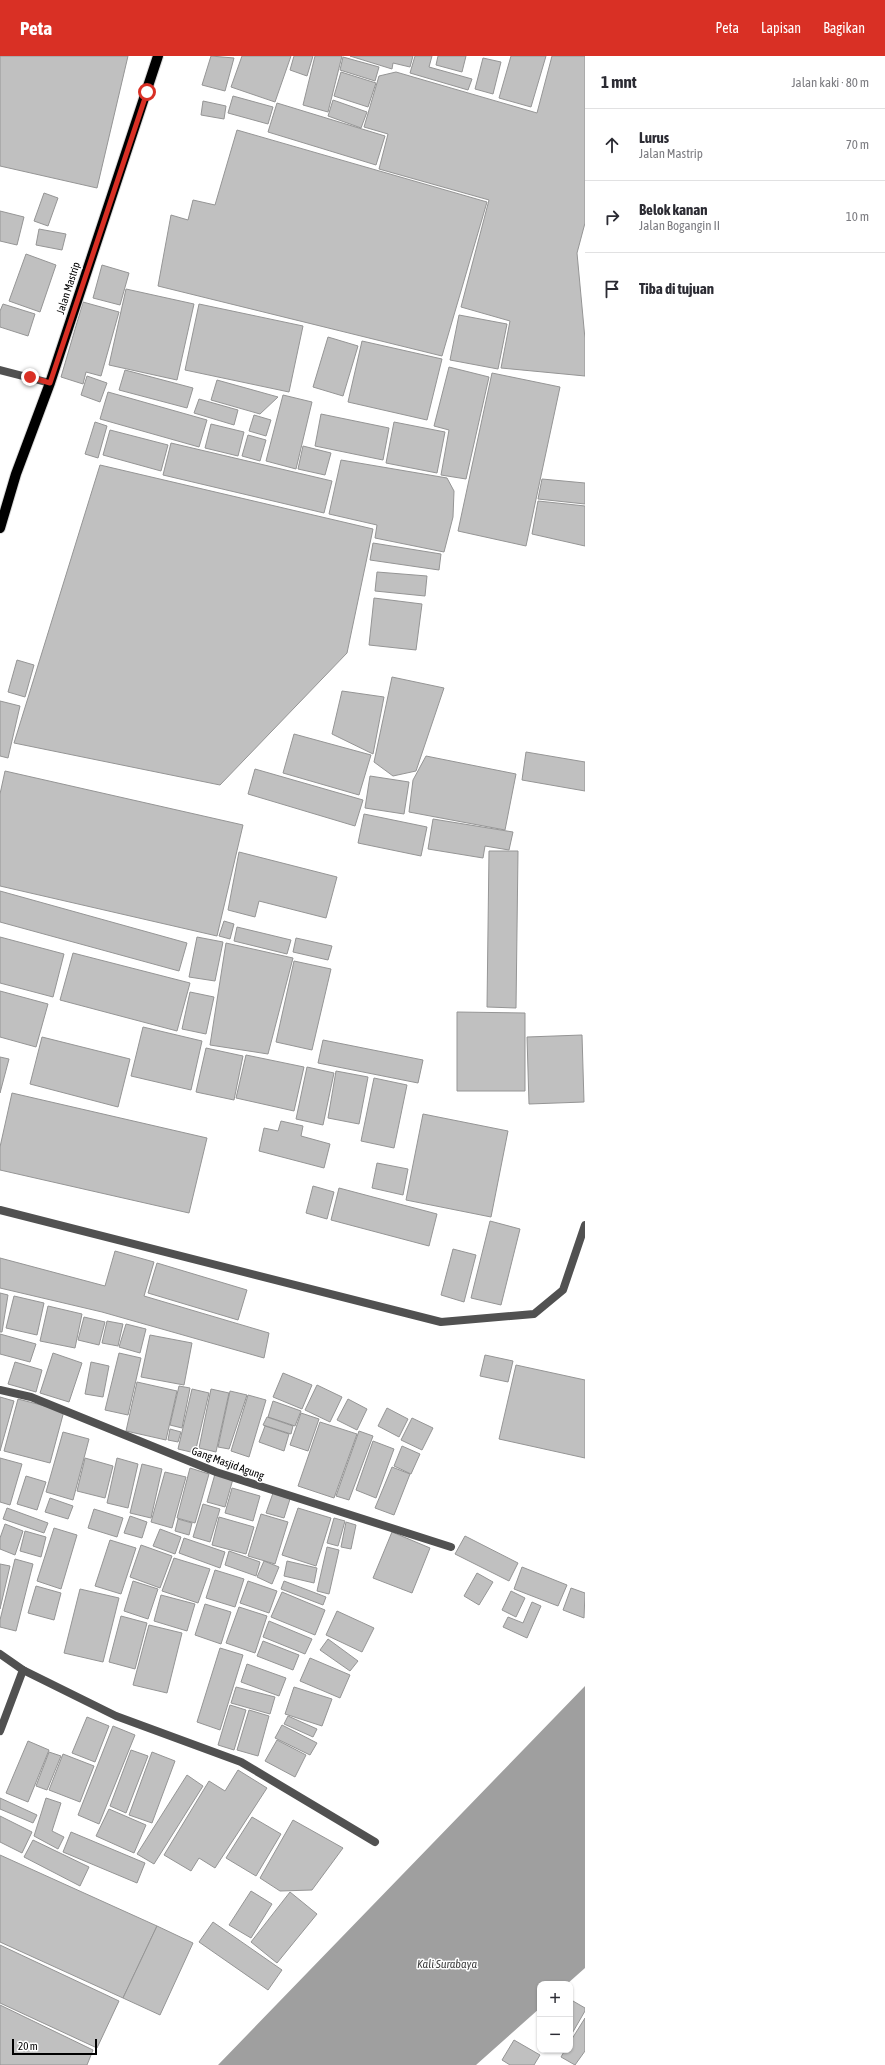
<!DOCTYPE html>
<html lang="id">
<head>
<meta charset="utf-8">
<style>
	:root { --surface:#fff; --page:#f2f2f3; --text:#2b2b33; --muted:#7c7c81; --line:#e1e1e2; --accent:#d93025 }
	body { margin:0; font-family:"Asap Condensed",sans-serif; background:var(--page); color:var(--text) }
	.controls { position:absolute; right:12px; bottom:12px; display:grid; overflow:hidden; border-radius:8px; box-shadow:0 1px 3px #0004 }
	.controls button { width:36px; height:36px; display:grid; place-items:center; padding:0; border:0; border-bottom:1px solid var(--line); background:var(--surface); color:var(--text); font:20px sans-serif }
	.scale { position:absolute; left:12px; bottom:10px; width:85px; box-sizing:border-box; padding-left:4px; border:2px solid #000; border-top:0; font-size:11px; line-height:14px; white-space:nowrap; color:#000; -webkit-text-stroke:3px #fff; paint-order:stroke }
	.stop { position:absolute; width:12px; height:12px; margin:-9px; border:3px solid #d93025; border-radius:50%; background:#fff }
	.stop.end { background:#d93025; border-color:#fff; box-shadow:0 1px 4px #0008 }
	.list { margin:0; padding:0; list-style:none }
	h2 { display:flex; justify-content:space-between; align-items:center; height:52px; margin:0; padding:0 16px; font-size:17px }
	h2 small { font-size:13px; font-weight:400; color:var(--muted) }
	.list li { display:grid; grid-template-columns:26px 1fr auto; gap:12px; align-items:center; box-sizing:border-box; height:72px; padding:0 16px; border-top:1px solid var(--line) }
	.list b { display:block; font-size:15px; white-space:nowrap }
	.list p { margin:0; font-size:13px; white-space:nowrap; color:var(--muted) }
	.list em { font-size:13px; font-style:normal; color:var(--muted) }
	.icon { flex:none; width:22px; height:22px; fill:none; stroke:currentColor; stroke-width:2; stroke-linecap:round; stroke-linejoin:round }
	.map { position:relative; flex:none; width:585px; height:2009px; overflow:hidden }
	header { display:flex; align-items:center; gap:24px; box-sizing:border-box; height:56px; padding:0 20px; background:var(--accent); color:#fff }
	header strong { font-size:19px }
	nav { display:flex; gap:22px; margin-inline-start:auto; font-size:14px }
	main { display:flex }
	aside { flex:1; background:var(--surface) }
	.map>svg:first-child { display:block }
</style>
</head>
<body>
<header>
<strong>Peta</strong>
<nav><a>Peta</a><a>Lapisan</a><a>Bagikan</a></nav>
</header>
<main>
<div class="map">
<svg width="585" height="2009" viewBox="0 0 585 2009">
	<rect width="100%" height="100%" fill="#fff"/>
	<path fill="#9f9f9f" d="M585,1630V1912L567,1928H540V1952L476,2009H218Z"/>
	<g fill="#c0c0c0" stroke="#959595">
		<path d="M0,0H128L97,132L0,110Z"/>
		<path d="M211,0L234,2L225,35L202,29Z"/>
		<path d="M242,0H291L275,46L231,31Z"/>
		<path d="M294,0H313L307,20L290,14Z"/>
		<path d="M315,0H342L328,56L303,49Z"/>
		<path d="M350,0H413L410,11L393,7L392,13Z"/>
		<path d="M415,0H432L429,11L472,23L468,34L410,17Z"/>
		<path d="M438,0H466L462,16L436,9Z"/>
		<path d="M511,0H546L531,51L499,42Z"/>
		<path d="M552,0H585V167L577,197L585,283V320L501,312L510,265L461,251L489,144L379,113L388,78L364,71L379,20L396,16L537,57Z"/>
		<path d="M343,1L379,11L375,25L340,14Z"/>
		<path d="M483,2L501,6L493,38L475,33Z"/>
		<path d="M341,16L376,27L368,51L334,40Z"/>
		<path d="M233,40L273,51L268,68L228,57Z"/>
		<path d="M333,44L367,56L361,72L328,60Z"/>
		<path d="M203,45L226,50L224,63L201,59Z"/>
		<path d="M277,47L385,80L376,109L268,76Z"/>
		<path d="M237,74L487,146L442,300L158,230L171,159L188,164L193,144L215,149Z"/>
		<path d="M44,137L58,142L48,170L34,165Z"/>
		<path d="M0,155L24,161L17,189L0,185Z"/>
		<path d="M39,173L66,178L62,194L36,189Z"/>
		<path d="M26,198L56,209L40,256L9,245Z"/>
		<path d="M102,209L129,217L120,249L93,242Z"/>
		<path d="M126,233L194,248L177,324L109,309Z"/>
		<path d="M83,246L119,256L101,320L86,316L83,328L61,321Z"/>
		<path d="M3,248L35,258L28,280L0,271V255Z"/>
		<path d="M199,248L303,270L289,336L185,314Z"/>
		<path d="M459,259L507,268L498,313L450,304Z"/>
		<path d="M328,281L358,290L343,340L313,331Z"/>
		<path d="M362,285L442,303L427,364L348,346Z"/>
		<path d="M449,311L489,321L466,423L441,419L449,374L434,370Z"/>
		<path d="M125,314L193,332L187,352L119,334Z"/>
		<path d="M492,317L560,331L526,490L458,475Z"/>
		<path d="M87,320L107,327L100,346L81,339Z"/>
		<path d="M217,324L278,341L260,358L211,344Z"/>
		<path d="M108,336L207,364L199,391L100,363Z"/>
		<path d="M283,339L312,346L296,413L266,405Z"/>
		<path d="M199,343L238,354L234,369L194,357Z"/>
		<path d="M321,358L389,372L383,404L315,390Z"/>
		<path d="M254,359L271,364L266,380L249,375Z"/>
		<path d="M95,366L107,370L98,402L85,398Z"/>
		<path d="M394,366L445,376L437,417L386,407Z"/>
		<path d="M211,368L244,376L238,400L205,392Z"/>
		<path d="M110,374L168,389L161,415L103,399Z"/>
		<path d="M248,379L266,384L260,405L242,400Z"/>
		<path d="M171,387L332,425L324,457L163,419Z"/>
		<path d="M303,390L331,397L325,419L298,413Z"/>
		<path d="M341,404L447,422L454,435L453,461L444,496L375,482L377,469L329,458Z"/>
		<path d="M100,409L373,473L347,597L220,729L14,687Z"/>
		<path d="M542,423L585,427V448L538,443Z"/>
		<path d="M538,445L585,450V490L532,478Z"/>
		<path d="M373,487L441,498L439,514L370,504Z"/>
		<path d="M377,516L427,520L425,540L375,535Z"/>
		<path d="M374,542L422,548L416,594L369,589Z"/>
		<path d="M17,604L34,609L25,641L8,636Z"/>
		<path d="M392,621L444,632L416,715L393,720L374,706Z"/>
		<path d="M342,635L384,641L373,698L332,678Z"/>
		<path d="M0,645L20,650L8,702L0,700Z"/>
		<path d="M294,678L371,699L359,739L283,717Z"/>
		<path d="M526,696L585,706V735L522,724Z"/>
		<path d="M426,700L516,718L505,774L409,756L413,724Z"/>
		<path d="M255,713L363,744L355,770L248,738Z"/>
		<path d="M5,715L243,769L217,880L0,830V738Z"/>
		<path d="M370,720L409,726L404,758L365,752Z"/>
		<path d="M364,758L427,771L421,800L358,787Z"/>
		<path d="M433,763L513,776L509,794L485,790L483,802L428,793Z"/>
		<path d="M489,795H518L516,952L487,951Z"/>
		<path d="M239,796L337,821L326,862L259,845L255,861L228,854Z"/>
		<path d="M0,835L187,887L179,915L0,866Z"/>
		<path d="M224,865L234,868L230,883L219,880Z"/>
		<path d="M237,871L291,884L287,898L234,885Z"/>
		<path d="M0,881L64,898L53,941L0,927Z"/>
		<path d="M197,881L223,886L215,925L189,921Z"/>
		<path d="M296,882L332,890L328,904L293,896Z"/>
		<path d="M226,887L293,902L268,998L210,989Z"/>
		<path d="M73,897L190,927L177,975L60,944Z"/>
		<path d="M294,905L331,913L312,994L276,986Z"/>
		<path d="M0,935L48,948L36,991L0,981Z"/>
		<path d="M190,936L214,941L206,978L182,973Z"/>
		<path d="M457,956L525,957V1035H457Z"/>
		<path d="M143,971L202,985L191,1034L131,1020Z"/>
		<path d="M582,979L584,1046L529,1048L527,981Z"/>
		<path d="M42,981L130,1003L118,1051L30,1028Z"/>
		<path d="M323,984L423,1004L418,1027L318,1007Z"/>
		<path d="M206,992L243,1000L234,1044L196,1036Z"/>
		<path d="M246,999L304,1011L294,1055L236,1042Z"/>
		<path d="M0,1001L9,1003L0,1037Z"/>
		<path d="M307,1011L334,1017L323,1069L296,1063Z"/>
		<path d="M336,1015L368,1021L359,1068L328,1062Z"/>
		<path d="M374,1022L407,1029L394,1092L361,1085Z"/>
		<path d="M12,1037L207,1082L189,1157L0,1114V1091Z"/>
		<path d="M423,1058L508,1075L491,1161L406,1144Z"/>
		<path d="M281,1065L303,1070L301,1080L330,1088L324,1112L259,1095L264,1072L278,1075Z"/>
		<path d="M377,1107L408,1113L403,1139L372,1132Z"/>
		<path d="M313,1130L334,1136L327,1163L306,1157Z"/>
		<path d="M339,1132L437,1158L429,1190L331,1164Z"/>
		<path d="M490,1165L520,1173L501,1249L471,1242Z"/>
		<path d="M453,1193L476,1199L464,1246L441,1239Z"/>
		<path d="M115,1195L154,1206L144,1240L269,1277L264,1302L102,1256L0,1232V1202L105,1230Z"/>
		<path d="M157,1207L247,1234L238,1264L148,1237Z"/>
		<path d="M0,1237L8,1239L2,1276H0Z"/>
		<path d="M14,1240L44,1247L37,1279L6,1272Z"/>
		<path d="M48,1250L82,1258L75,1292L40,1285Z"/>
		<path d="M84,1261L105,1266L99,1289L78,1284Z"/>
		<path d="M107,1265L123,1268L118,1290L102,1287Z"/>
		<path d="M126,1268L146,1273L140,1297L119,1291Z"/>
		<path d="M0,1278L36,1288L30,1306L0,1298Z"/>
		<path d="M150,1279L192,1287L184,1329L141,1321Z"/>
		<path d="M53,1297L82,1307L69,1346L40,1337Z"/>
		<path d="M119,1297L141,1302L128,1359L105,1354Z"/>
		<path d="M485,1299L513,1305L508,1326L480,1320Z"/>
		<path d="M15,1306L42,1314L36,1336L8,1328Z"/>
		<path d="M91,1306L109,1310L103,1341L85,1338Z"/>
		<path d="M516,1309L585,1324V1402L499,1383Z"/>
		<path d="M283,1317L312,1329L302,1353L273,1341Z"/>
		<path d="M137,1326L177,1335L166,1384L126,1375Z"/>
		<path d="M317,1329L342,1341L330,1366L305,1354Z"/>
		<path d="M179,1330L190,1332L182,1372L170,1369Z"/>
		<path d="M192,1333L209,1337L195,1397L178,1393Z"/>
		<path d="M211,1333L229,1337L216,1396L199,1392Z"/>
		<path d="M230,1335L247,1339L229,1393L218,1391Z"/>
		<path d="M248,1339L266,1344L249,1401L231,1395Z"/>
		<path d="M0,1341L14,1345L0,1395Z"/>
		<path d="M18,1343L64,1355L50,1407L4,1395Z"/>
		<path d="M348,1343L367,1353L357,1374L337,1364Z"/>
		<path d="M273,1345L301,1355L295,1370L268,1361Z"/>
		<path d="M387,1352L408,1363L399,1381L378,1370Z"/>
		<path d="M301,1357L319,1363L308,1395L290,1389Z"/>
		<path d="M267,1361L293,1370L291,1378L263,1369Z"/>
		<path d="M412,1362L433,1372L422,1394L401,1384Z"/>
		<path d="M320,1366L357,1378L334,1442L298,1430Z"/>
		<path d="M265,1370L289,1378L284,1395L259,1386Z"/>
		<path d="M170,1373L181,1376L178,1386L168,1384Z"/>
		<path d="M359,1375L373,1380L349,1444L336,1440Z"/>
		<path d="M63,1376L89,1383L73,1444L46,1436Z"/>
		<path d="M373,1385L394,1393L376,1442L356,1434Z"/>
		<path d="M402,1390L420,1398L411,1418L394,1410Z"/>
		<path d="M0,1402L22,1408L10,1449L0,1446Z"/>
		<path d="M85,1402L113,1410L105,1442L77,1435Z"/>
		<path d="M117,1402L138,1408L128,1452L107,1447Z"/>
		<path d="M142,1408L162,1413L151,1462L130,1457Z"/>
		<path d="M392,1411L410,1418L394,1459L375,1452Z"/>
		<path d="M190,1412L209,1418L195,1467L177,1462Z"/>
		<path d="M165,1416L186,1421L172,1472L151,1466Z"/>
		<path d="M215,1418L233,1423L225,1451L207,1446Z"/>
		<path d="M26,1420L46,1426L37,1454L17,1448Z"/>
		<path d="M232,1432L260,1440L253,1465L225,1457Z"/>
		<path d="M273,1437L290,1443L284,1462L266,1457Z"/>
		<path d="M50,1442L73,1450L68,1463L45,1456Z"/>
		<path d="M203,1448L220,1453L210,1486L193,1481Z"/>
		<path d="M7,1452L48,1467L44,1477L3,1463Z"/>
		<path d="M298,1452L331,1462L316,1510L282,1499Z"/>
		<path d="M94,1453L123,1462L117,1481L88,1472Z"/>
		<path d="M261,1458L288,1466L275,1508L248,1500Z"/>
		<path d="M130,1460L147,1466L142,1482L124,1477Z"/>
		<path d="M219,1461L254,1471L246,1498L212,1489Z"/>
		<path d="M334,1462L345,1465L338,1490L327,1487Z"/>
		<path d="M178,1463L192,1467L189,1479L175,1475Z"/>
		<path d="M346,1466L356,1469L351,1493L341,1491Z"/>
		<path d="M5,1468L23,1475L15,1499L0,1493V1482Z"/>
		<path d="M54,1472L77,1479L61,1533L37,1525Z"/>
		<path d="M160,1473L181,1481L175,1498L153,1490Z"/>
		<path d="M25,1475L46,1481L41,1501L20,1495Z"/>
		<path d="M392,1476L430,1492L412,1537L373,1522Z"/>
		<path d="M465,1480L518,1507L509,1525L455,1498Z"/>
		<path d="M184,1482L225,1496L220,1512L179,1497Z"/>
		<path d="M110,1484L136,1492L121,1538L95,1530Z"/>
		<path d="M141,1489L172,1500L160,1532L130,1521Z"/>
		<path d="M327,1491L339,1494L329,1538L317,1535Z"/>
		<path d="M229,1495L260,1506L256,1520L225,1509Z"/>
		<path d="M174,1502L210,1513L198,1547L162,1535Z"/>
		<path d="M15,1503L33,1508L16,1575L0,1571V1564Z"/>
		<path d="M264,1505L279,1511L272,1528L257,1521Z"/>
		<path d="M287,1505L317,1512L314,1527L284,1520Z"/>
		<path d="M0,1508L10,1510L0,1553Z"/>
		<path d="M522,1511L567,1529L558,1550L514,1533Z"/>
		<path d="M215,1514L244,1523L235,1551L206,1542Z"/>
		<path d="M477,1517L493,1526L479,1549L464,1540Z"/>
		<path d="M133,1525L158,1533L148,1563L124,1555Z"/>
		<path d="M248,1525L277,1535L269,1557L240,1547Z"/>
		<path d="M284,1525L326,1541L323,1549L281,1533Z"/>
		<path d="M36,1530L61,1537L54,1564L28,1557Z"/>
		<path d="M571,1532L585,1537L584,1562L563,1554Z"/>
		<path d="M80,1533L119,1542L103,1606L64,1597Z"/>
		<path d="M511,1535L525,1542L516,1561L502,1554Z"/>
		<path d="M282,1536L325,1554L315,1579L271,1561Z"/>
		<path d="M161,1539L195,1548L187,1575L154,1565Z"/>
		<path d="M532,1546L541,1550L527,1582L503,1571L508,1561L523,1567Z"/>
		<path d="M205,1548L231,1556L221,1588L195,1579Z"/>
		<path d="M239,1551L267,1560L255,1597L226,1587Z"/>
		<path d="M337,1555L374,1572L362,1596L326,1579Z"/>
		<path d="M121,1560L147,1567L135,1613L109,1606Z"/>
		<path d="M269,1565L312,1583L305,1598L263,1581Z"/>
		<path d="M149,1569L182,1577L167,1637L133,1629Z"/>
		<path d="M328,1583L358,1605L350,1615L320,1594Z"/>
		<path d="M263,1585L299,1599L293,1614L257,1600Z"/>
		<path d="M220,1592L243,1599L220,1674L197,1666Z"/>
		<path d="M310,1602L350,1619L340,1642L300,1625Z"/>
		<path d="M247,1608L286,1622L279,1640L241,1626Z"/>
		<path d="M236,1631L275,1641L270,1658L231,1647Z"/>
		<path d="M294,1631L332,1643L322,1670L285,1658Z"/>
		<path d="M230,1649L246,1654L234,1694L218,1689Z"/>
		<path d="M249,1654L269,1660L258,1700L237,1694Z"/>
		<path d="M288,1660L317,1673L313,1681L284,1668Z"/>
		<path d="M87,1661L109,1670L95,1706L72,1697Z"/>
		<path d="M282,1669L317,1687L310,1699L275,1682Z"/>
		<path d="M113,1670L135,1679L99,1768L78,1759Z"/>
		<path d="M277,1684L306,1699L295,1721L265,1705Z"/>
		<path d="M28,1685L49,1694L28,1746L6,1737Z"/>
		<path d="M131,1694L148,1700L126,1757L110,1750Z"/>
		<path d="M49,1696L61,1700L47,1734L36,1730Z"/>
		<path d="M152,1696L175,1705L152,1767L129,1759Z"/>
		<path d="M63,1698L94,1710L80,1746L49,1734Z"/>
		<path d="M238,1714L267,1732L215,1812L199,1802L191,1815L164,1799L209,1725L225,1735Z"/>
		<path d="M187,1719L203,1730L154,1808L137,1798Z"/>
		<path d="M0,1742L37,1759L33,1767L0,1753Z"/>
		<path d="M46,1742L61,1747L52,1775L64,1781L58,1793L34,1780Z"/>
		<path d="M109,1753L146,1769L134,1797L96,1780Z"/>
		<path d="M0,1760L32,1776L22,1797L0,1786Z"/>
		<path d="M252,1761L281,1778L256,1820L226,1802Z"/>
		<path d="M293,1764L343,1792L312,1834L280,1835L260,1822Z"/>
		<path d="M71,1776L145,1807L137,1827L63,1796Z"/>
		<path d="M33,1784L89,1811L80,1830L24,1801Z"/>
		<path d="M0,1799L157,1870L123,1942L0,1886Z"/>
		<path d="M251,1835L272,1848L251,1882L229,1869Z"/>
		<path d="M290,1836L317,1858L277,1907L251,1886Z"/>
		<path d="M213,1866L282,1914L268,1934L199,1886Z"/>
		<path d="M157,1870L193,1887L160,1959L123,1942Z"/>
		<path d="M0,1889L119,1945L97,1992L0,1947Z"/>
		<path d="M573,1945L585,1952V1955L570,1981V1949Z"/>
		<path d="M0,1949L93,1994L87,2009H0Z"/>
		<path d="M585,1962V1995L575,2009L561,2001L565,1994H570V1986Z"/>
		<path d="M514,1984L540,1999L534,2009H510L502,2004Z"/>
	</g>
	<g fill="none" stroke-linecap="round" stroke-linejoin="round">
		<g stroke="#dbdbdb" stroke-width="12">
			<path id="primary" d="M0,472L16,418L50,327L158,0"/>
		</g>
		<path stroke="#515151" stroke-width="8" d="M0,1154L441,1266L534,1258L563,1234L585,1169"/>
		<g stroke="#515151" stroke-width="8">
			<path d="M0,314L50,327"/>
			<path d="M0,1334L31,1341L216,1416L451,1491"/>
			<path d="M0,1598L23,1614L116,1660L241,1706L375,1786"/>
			<path d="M0,1675L23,1614"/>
		</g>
		<use href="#primary" stroke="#000" stroke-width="10"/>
	</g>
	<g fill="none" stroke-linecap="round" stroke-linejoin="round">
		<path stroke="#d93025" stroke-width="5" d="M30,321L50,327L147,36"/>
	</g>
	<g text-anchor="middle" stroke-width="3" stroke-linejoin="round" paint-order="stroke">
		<g font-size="11" fill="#000" stroke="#fff">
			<text transform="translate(68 232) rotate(-72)" y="4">Jalan Mastrip</text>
			<text transform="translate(228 1407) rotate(20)" y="4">Gang Masjid Agung</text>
		</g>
		<g font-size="12" font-style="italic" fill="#404040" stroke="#fff">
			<text x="447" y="1912">Kali Surabaya</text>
		</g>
	</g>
</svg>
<div class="controls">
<button>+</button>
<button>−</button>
</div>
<div class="scale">20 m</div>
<div class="stop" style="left:147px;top:36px"></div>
<div class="stop end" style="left:30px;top:321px"></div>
</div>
<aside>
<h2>1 mnt<small>Jalan kaki · 80 m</small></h2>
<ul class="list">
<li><svg class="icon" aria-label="ahead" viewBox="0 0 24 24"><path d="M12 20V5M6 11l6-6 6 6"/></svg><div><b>Lurus</b><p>Jalan Mastrip</p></div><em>70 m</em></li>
<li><svg class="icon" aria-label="right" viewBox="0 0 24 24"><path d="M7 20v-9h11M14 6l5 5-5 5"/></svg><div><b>Belok kanan</b><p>Jalan Bogangin II</p></div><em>10 m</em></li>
<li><svg class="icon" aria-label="arrive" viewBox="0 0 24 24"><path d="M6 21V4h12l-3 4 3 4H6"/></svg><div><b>Tiba di tujuan</b></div></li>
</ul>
</aside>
</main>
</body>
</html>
